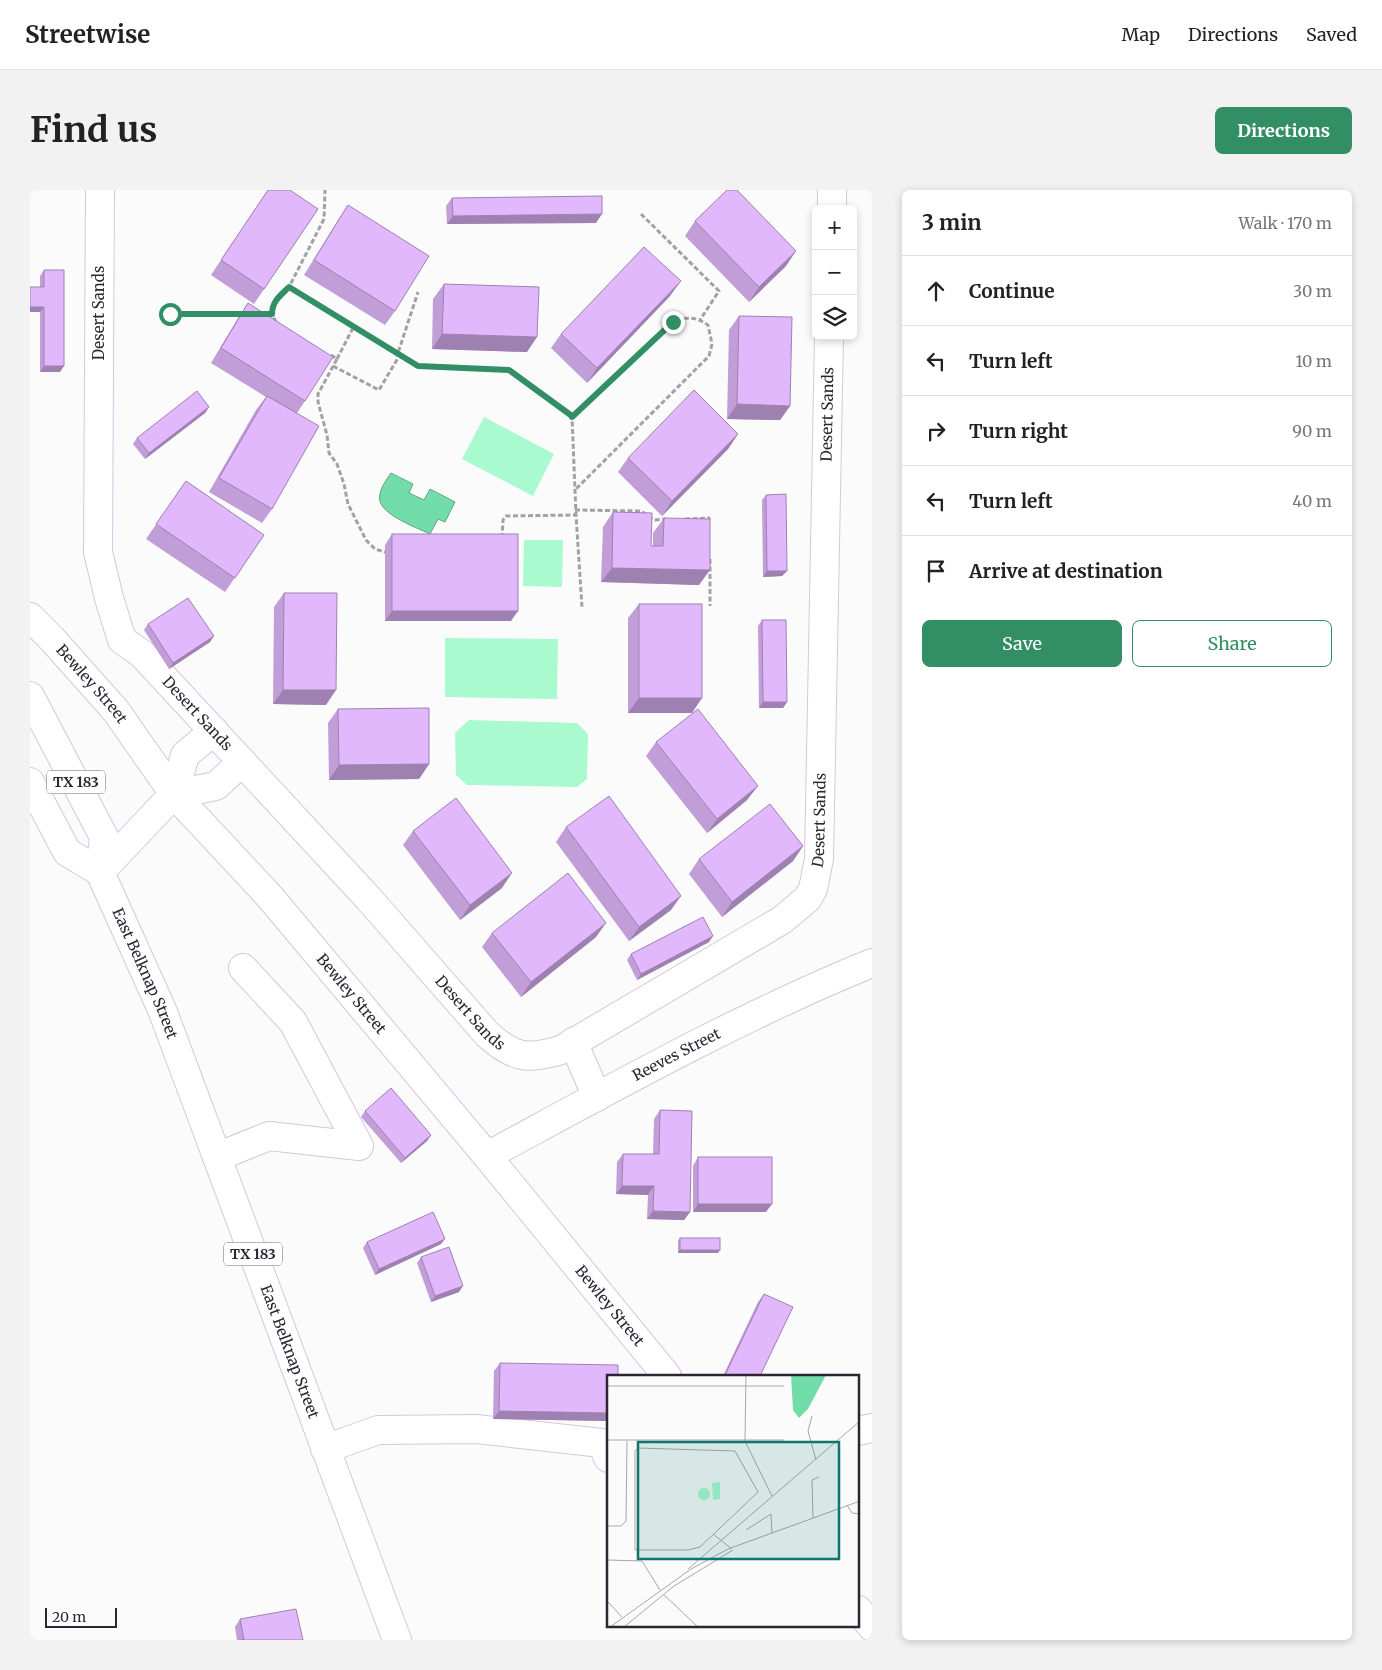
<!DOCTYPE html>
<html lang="en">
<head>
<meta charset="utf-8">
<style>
	:root { --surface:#fff; --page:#f2f2f2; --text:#222; --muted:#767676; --line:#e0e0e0; --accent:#328e64 }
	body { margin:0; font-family:Merriweather,serif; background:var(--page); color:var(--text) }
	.controls { position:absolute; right:15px; top:15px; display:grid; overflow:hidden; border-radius:8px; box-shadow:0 2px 8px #0003 }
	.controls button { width:45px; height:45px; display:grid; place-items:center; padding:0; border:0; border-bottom:1px solid var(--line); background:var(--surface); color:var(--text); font:25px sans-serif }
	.scale { position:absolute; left:15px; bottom:12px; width:72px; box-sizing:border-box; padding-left:5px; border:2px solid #2d2632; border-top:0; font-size:14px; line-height:18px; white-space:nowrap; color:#2d2632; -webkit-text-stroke:4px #fff; paint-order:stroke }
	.stop { position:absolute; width:15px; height:15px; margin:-11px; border:4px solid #328e64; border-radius:50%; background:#fff }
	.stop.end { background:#328e64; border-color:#fff; box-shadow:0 1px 5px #0008 }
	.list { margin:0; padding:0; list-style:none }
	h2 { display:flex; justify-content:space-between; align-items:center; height:65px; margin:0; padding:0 20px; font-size:21px }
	h2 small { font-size:16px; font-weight:400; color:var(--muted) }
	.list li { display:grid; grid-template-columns:32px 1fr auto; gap:15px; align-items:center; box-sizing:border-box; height:70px; padding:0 20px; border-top:1px solid var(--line) }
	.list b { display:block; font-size:19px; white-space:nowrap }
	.list em { font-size:16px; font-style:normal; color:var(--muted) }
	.actions { display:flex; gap:10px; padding:15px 20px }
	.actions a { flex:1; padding:11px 0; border:1px solid var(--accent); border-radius:8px; text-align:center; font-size:18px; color:var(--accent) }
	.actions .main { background:var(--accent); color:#fff }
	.icon { flex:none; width:28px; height:28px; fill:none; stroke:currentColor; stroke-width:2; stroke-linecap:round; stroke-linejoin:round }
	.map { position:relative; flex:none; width:842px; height:1450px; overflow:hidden; border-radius:8px }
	header { display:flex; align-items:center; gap:30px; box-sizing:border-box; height:70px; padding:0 25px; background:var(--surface); border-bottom:1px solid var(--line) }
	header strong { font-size:24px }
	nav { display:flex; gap:28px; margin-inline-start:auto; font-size:18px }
	.intro { display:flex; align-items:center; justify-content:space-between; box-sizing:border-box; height:120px; padding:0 30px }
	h1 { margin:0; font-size:35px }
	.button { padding:12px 22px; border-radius:8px; background:var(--accent); color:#fff; font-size:18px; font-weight:700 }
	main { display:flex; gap:30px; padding:0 30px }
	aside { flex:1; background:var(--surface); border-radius:8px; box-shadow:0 2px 8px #0003 }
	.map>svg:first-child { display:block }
</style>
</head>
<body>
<header>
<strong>Streetwise</strong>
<nav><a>Map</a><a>Directions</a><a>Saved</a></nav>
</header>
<div class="intro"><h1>Find us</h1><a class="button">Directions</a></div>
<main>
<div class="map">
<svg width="842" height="1450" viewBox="0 0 842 1450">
	<rect width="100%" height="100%" fill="#fbfbfb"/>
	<g fill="#aafad0">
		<path d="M454,227L524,264L503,306L432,269Z"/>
		<path d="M494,350H533L532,397L493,396Z"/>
		<path d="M415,448L528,449L527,509L415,507Z"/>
		<path d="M439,530L547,533L558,544L557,589L547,597L437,595L426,585L425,543Z"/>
	</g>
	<path fill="#72dda8" stroke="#5da685" d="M361,283L383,294L379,303L394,310L400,299L425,312L415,332L408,329L400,344C386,337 344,323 350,304C351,297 357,289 361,283Z"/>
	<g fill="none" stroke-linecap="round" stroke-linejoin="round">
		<g stroke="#d7c5e3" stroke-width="30">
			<g id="minor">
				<path id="s1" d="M70,0L68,362L79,408L92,450L112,464L339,709L457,844C484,868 496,870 531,860L752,730L777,709L783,699L789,669L799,146"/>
				<path d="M802,19V0"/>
				<path id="s2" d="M0,427L22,449L86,521L144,604L240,707L457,966L637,1186"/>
				<path d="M144,604L186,596L212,572"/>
				<path d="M70,682L144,604L155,565L184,541"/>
				<path d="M543,852L567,907"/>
				<path id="s3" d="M457,966C583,898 709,827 842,773"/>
				<path d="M187,967L239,946L329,956L263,832L213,778"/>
				<path d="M828,1241L842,1238"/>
				<path d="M295,1259L348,1240L446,1239L572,1253L578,1268"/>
				<path d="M828,1420L842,1437"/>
			</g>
		</g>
		<g stroke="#d7c5e3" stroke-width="30">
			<g id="major">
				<path d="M0,506L74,647L70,682"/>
				<path d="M0,592L37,662L70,682"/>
				<path id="s4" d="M70,682L133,822L367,1450"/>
			</g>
		</g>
		<g stroke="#a4a1a6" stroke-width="3" stroke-dasharray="5 2.5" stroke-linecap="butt">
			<path d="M611,24L689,101L670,130"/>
			<path d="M259,97L324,136"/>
			<path d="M140,124H215"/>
			<path d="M231,124H242L246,132"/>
			<path d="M242,124V118L244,112L259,97L294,29L295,0"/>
			<path d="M301,165L307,169L288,204V212L297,245L299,263L307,274L314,294L318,314L336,350L345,359L358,363"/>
			<path d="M307,169L324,136L368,163L388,102"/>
			<path d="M303,176L349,200L368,168V163L388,176L479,180L542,226L546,325"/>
			<path d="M542,227L643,132C657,126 666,127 678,135L682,154L679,166L545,300"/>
			<path d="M545,320L611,321L624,330L636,329"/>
			<path d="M655,329L679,328V333"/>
			<path d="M472,348L473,330L476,326L546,325L552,417"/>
			<path d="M680,369V416"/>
		</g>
		<use href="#minor" stroke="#fff" stroke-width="28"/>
		<use href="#major" stroke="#fff" stroke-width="28"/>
	</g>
	<g fill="#c29ed8">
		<path d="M238,0L288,19L224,114L181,85Z"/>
		<path d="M422,8L566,33L417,34L416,16Z"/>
		<path d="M318,15L365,121L355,135L274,85L308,30Z"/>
		<path d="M665,31L756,76L719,112L655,46Z"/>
		<path d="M14,80L30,182H10V122H0L10,97V86Z"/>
		<path d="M414,94L497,162L402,159L403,109Z"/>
		<path d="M640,106L557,193L521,158L531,144Z"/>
		<path d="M218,113L275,211L267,223L242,319L232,333L179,302L226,220L236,207L181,173L208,128Z"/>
		<path d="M709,126L760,216L750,230L697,229L699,140Z"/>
		<path d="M179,217L175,223L115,269L103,254L107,248Z"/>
		<path d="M708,244L698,259L632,326L588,282L598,268Z"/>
		<path d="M156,291L234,345L195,402L116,349Z"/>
		<path d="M736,305L757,381L752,386L733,387L732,310Z"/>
		<path d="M583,322L621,356H623V343L634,328L669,395L571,392L573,337Z"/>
		<path d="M362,344L481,431H355V355Z"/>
		<path d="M254,403L296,515L243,514L244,417Z"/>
		<path d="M609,414L662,523H598V428Z"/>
		<path d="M732,430L757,512L753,518H729L728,436Z"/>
		<path d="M118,434L180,452L139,479L114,440Z"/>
		<path d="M308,519L399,574L389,589L299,590L298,533Z"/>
		<path d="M626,552L717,610L677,643L616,566Z"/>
		<path d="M536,637L641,720L599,751L526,652Z"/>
		<path d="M383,641L472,698L430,730L373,655Z"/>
		<path d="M773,656L763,671L692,727L659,684L669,669Z"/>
		<path d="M462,743L566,747L491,807L452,757Z"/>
		<path d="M679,752L607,790L597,770L601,764Z"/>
		<path d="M630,920L660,1022L654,1030L617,1029L618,1005L586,1004L587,972L593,964H623L624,929Z"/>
		<path d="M335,921L401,945L397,951L371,973L331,927Z"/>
		<path d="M668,967L736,1022H663V976Z"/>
		<path d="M650,1048L688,1063H648V1051Z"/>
		<path d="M337,1052L411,1054L345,1085L333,1058Z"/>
		<path d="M391,1067L429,1102L401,1112L387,1073Z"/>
		<path d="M734,1104L730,1186H693L728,1112Z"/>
		<path d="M470,1173L578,1186V1231L463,1229L464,1181Z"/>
		<path d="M210,1429L273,1450H207L205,1437Z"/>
	</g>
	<g fill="#9e81b0">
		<path d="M572,24L566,33L417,34L423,26Z"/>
		<path d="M766,61L756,76L719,112L729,97Z"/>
		<path d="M651,91L640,106L557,193L567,178Z"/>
		<path d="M0,117H14L10,122H0Z"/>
		<path d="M412,144L507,147L497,162L402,159Z"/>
		<path d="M14,176H34L30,182H10Z"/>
		<path d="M707,214L760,216L750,230L697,229Z"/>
		<path d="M179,217L175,223L115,269L119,263Z"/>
		<path d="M708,244L698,259L632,326L642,311Z"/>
		<path d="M582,378L680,380L669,395L571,392Z"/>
		<path d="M737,381H757L752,386L733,387Z"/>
		<path d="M362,421H488L481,431H355Z"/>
		<path d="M184,446L180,452L139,479L143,473Z"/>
		<path d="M253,500H306L296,515L243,514Z"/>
		<path d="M609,508H672L662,523H598Z"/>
		<path d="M733,512H757L753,518H729Z"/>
		<path d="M399,574L389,589L299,590L309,575Z"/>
		<path d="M728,596L717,610L677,643L687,629Z"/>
		<path d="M773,656L763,671L692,727L702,712Z"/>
		<path d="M482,683L472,698L430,730L440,715Z"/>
		<path d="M651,706L641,720L599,751L609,737Z"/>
		<path d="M576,733L566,747L491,807L501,792Z"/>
		<path d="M683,746L679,752L607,790L611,784Z"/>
		<path d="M401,945L397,951L371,973L375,968Z"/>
		<path d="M592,996H624L618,1005L586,1004Z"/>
		<path d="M668,1014H742L736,1022H663Z"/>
		<path d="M623,1021L660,1022L654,1030L617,1029Z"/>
		<path d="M415,1049L411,1054L345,1085L349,1079Z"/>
		<path d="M650,1060H690L688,1063H648Z"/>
		<path d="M433,1096L429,1102L401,1112L405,1106Z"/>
		<path d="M469,1221L578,1223V1231L463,1229Z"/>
	</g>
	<g fill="#e1b8fb" stroke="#9e81b0">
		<path d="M238,0H260L288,19L234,99L191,70Z"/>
		<path d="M697,0H707L766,61L729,97L665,31Z"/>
		<path d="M572,6V24L423,26L422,8Z"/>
		<path d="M318,15L399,66L365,121L284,70Z"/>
		<path d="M614,57L651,91L567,178L531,144Z"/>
		<path d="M14,80H34V176H14V117H0V97H14Z"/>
		<path d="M414,94L509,97L507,147L412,144Z"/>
		<path d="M218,113L303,167L275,211L191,158Z"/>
		<path d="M709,126L762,127L760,216L707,214Z"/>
		<path d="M664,200L708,244L642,311L598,268Z"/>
		<path d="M167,201L179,217L119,263L107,248Z"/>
		<path d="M237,206L289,236L242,319L189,288Z"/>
		<path d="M156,291L234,345L205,388L126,334Z"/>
		<path d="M756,304L757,381H737L736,305Z"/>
		<path d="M583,322L622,323L621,356H633L634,328L680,329V380L582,378Z"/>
		<rect x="362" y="344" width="126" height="77"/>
		<path d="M254,403H307L306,500H253Z"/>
		<path d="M158,408L184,446L143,473L118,434Z"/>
		<rect x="609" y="414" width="63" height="94"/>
		<path d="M732,430H756L757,512H733Z"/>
		<path d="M399,518V574L309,575L308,519Z"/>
		<path d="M668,519L728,596L687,629L626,552Z"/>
		<path d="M579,606L651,706L609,737L536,637Z"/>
		<path d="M426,608L482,683L440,715L383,641Z"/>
		<path d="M740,614L773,656L702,712L669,669Z"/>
		<path d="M538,683L576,733L501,792L462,743Z"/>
		<path d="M673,727L683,746L611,784L601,764Z"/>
		<path d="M361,898L401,945L375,968L335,921Z"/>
		<path d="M630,920L662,921L660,1022L623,1021L624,996H592L593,964H629Z"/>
		<rect x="668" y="967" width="74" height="47"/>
		<path d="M403,1022L415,1049L349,1079L337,1052Z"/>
		<rect x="650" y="1048" width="40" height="12"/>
		<path d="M419,1057L433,1096L405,1106L391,1067Z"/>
		<path d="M734,1104L763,1117L730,1186H698L695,1185Z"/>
		<path d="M470,1173L588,1175V1186H578V1223L469,1221Z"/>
		<path d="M266,1419L273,1450H211L214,1449L210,1429Z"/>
	</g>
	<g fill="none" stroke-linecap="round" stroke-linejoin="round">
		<path stroke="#328e64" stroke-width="6" d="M140,124H242C242,111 251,105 259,97L388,176L479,180L542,226V227L643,132"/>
	</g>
	<g text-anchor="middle" stroke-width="4" stroke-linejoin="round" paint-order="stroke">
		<g fill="#fff" stroke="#6c6770" stroke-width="1">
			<rect x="17" y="580.5" width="58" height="23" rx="4"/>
			<rect x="194" y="1052.5" width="58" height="23" rx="4"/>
		</g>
		<g font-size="14" font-weight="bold" fill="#2d2632">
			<text x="46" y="597">TX 183</text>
			<text x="223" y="1069">TX 183</text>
		</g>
		<g font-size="15" fill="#2d2632" stroke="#fff">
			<text transform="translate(69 123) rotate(-90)" y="5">Desert Sands</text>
			<text dy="5" stroke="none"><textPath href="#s1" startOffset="1848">Desert Sands</textPath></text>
			<text dy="5" stroke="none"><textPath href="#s2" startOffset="91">Bewley Street</textPath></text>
			<text dy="5" stroke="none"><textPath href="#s1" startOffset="559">Desert Sands</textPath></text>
			<text dy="5" stroke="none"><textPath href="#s1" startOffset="1442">Desert Sands</textPath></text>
			<text dy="5" stroke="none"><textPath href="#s4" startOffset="111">East Belknap Street</textPath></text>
			<text dy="5" stroke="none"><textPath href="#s2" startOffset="496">Bewley Street</textPath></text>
			<text dy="5" stroke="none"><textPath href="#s1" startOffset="964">Desert Sands</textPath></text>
			<text dy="5" stroke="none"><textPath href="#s3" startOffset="215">Reeves Street</textPath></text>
			<text dy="5" stroke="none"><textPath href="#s2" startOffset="901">Bewley Street</textPath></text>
			<text dy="5" stroke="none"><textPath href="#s4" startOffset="516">East Belknap Street</textPath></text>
		</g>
	</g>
	<g transform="translate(577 1185)">
		<rect width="252" height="252" fill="#fbfbfb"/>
		<path d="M113,107V124L106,125L105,108ZM91 119a6 6 0 1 1 12 0a6 6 0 1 1-12 0Z" fill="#aafad0"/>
		<path d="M184,0H219L201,34L192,43L186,35Z" fill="#72dda8"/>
		<path fill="none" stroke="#a9a6ab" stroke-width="1" d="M139,0L138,66L165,121M0,11H177M205,41L201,56L209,85M0,65H177M31,73L128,76L151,117L93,172L81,175H28V76ZM240,130L245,138L253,139M206,143L205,105L212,102M0,151H14L19,146L20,66M139,155L164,139L165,158M106,159L125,174M0,185L35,186L53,215M81,194L253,46M56,219L91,252M0,226L15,242M3,252L84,194L121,174L253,126M17,252L67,211L126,175"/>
		<path fill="#0f766e" fill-opacity="0.15" stroke="#0f766e" stroke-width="2.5" d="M31,67H232V184H31Z"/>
		<rect width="252" height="252" fill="none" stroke="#2d2632" stroke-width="2.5"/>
	</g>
</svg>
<div class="controls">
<button>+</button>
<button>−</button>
<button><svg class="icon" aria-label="layers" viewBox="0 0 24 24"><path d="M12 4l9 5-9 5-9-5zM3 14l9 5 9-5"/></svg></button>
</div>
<div class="scale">20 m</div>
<div class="stop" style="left:140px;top:124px"></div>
<div class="stop end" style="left:643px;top:132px"></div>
</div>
<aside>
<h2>3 min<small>Walk · 170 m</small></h2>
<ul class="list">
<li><svg class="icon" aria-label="ahead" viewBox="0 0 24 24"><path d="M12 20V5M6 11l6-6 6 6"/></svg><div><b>Continue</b></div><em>30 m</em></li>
<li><svg class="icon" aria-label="left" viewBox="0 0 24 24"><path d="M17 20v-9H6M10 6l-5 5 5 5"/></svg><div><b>Turn left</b></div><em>10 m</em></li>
<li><svg class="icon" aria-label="right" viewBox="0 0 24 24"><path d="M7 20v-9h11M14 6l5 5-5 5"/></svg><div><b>Turn right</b></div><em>90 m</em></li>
<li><svg class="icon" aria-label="left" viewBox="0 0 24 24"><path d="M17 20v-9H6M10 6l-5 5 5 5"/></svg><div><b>Turn left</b></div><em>40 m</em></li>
<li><svg class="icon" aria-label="arrive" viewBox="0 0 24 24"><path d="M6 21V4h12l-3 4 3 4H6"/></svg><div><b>Arrive at destination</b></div></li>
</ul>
<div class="actions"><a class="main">Save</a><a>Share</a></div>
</aside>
</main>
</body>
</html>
